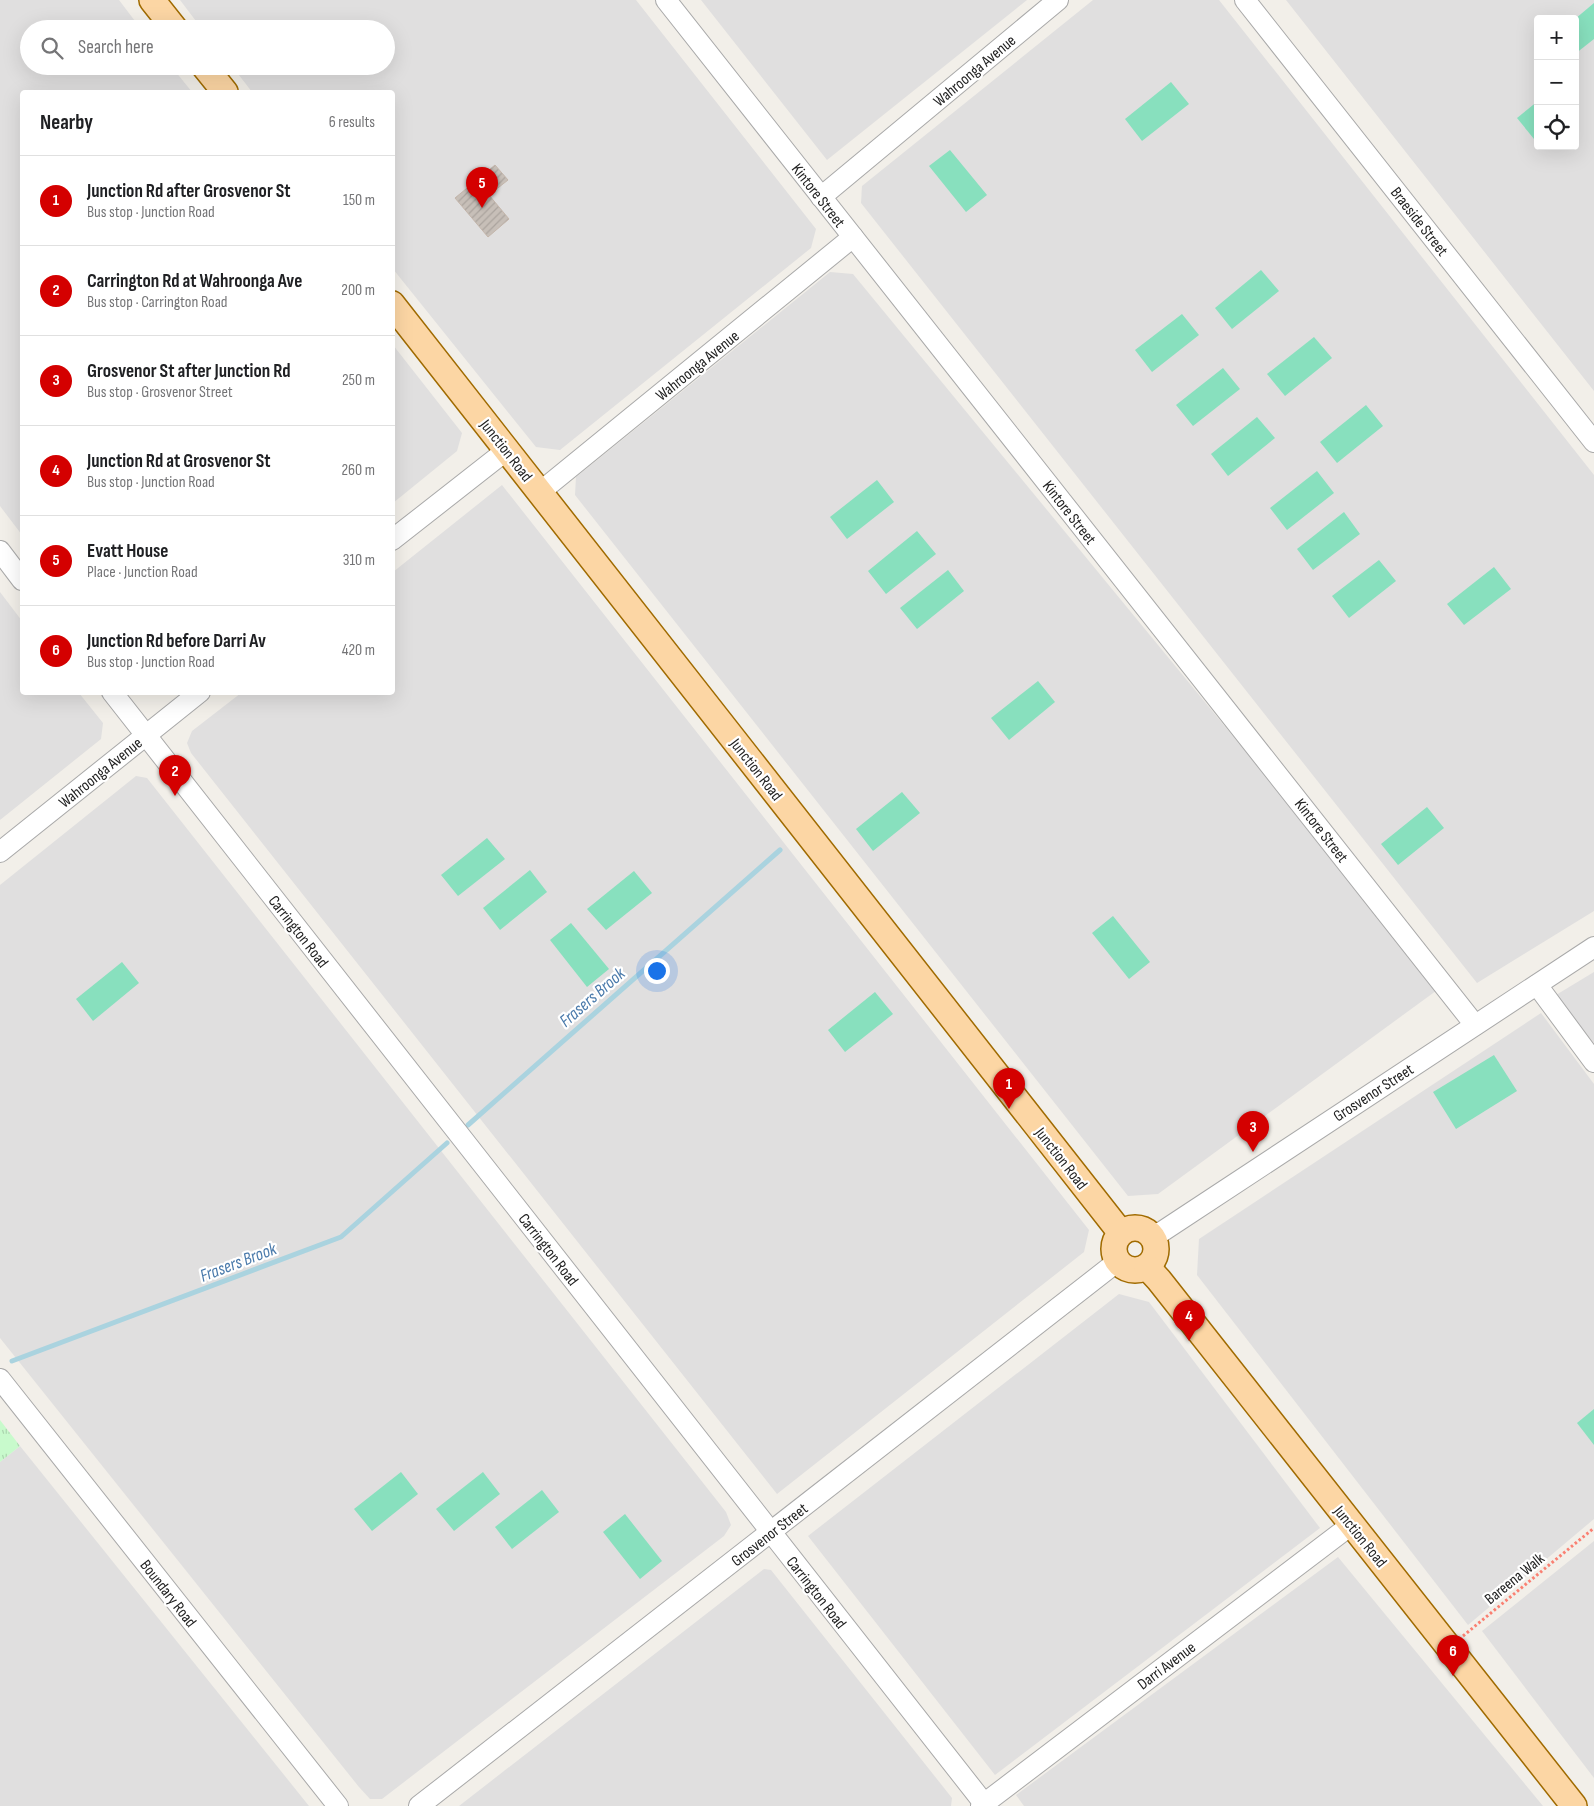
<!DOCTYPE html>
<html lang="en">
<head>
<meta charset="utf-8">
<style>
	:root { --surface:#fff; --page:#f6f6f6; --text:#202124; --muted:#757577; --line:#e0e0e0; --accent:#d40000 }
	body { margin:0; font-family:"Sofia Sans Condensed",sans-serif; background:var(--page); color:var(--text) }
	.controls { position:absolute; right:15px; top:15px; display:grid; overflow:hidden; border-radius:5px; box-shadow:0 5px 20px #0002 }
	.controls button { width:45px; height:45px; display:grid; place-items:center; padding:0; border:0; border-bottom:1px solid var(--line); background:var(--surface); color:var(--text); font:25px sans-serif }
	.you { position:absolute; left:656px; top:970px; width:18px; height:18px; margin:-12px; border:4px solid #fff; border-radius:50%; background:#1a73e8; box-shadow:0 0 0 8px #1a73e833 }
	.badge { display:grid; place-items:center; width:32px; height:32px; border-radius:50%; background:var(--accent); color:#fff; font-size:16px; font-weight:700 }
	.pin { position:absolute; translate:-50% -41px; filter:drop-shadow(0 1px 2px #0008) }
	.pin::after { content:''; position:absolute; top:26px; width:18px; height:15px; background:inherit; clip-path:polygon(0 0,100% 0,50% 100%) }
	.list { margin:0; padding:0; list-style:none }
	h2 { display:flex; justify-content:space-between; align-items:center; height:65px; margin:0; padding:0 20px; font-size:21px }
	h2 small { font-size:16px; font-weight:400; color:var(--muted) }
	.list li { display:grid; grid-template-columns:32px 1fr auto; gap:15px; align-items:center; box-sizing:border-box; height:90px; padding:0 20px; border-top:1px solid var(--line) }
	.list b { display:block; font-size:19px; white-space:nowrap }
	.list p { margin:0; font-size:16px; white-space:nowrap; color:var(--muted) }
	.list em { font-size:16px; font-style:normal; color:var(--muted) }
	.icon { flex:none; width:28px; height:28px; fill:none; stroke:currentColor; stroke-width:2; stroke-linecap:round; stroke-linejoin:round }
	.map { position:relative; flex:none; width:1594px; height:1806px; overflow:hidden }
	.search { position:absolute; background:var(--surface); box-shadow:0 5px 20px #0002; left:20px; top:20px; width:375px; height:55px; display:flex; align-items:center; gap:12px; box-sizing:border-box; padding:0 18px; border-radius:28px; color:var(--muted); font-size:19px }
	.panel { position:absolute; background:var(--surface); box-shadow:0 5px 20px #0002; left:20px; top:90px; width:375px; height:605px; border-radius:5px }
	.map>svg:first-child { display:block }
</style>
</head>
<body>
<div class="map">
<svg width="1594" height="1806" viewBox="0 0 1594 1806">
	<defs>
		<pattern id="park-tufts" width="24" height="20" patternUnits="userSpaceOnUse" patternTransform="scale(1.25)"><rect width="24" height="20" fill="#c8facc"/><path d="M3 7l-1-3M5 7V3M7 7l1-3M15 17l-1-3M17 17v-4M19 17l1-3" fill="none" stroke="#acd6af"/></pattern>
		<pattern id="building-hatch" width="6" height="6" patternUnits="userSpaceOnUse" patternTransform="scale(1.25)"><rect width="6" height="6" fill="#c7bfb8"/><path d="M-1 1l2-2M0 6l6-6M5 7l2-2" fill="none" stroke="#aba49e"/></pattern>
	</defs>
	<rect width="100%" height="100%" fill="#f2efe9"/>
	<g fill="#e0dfdf" fill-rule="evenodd">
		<path d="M0,0H119L141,29H29V66H171L192,92H22V535L0,506Z"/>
		<path d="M180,0H636L816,229L811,248L560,450L536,447L393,269L392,92H252L232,66H386V29H202Z"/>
		<path d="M701,0H1027L827,160Z"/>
		<path d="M1093,0H1219L1594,475V911L1477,983L861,203L862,186Z"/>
		<path d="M1286,0H1594V391ZM1538,19H1575V146H1538Z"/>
		<path d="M830,272L853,274L1440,988L1158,1194L1128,1196L575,495L576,477Z"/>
		<path d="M393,345L462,433L457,451L393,503Z"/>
		<path d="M502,485L1089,1230L1084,1252L777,1494L191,753L187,743L192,731L241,693L392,692L393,572Z"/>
		<path d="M0,592L22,621V692L79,693L103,723L101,739L0,820Z"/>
		<path d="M136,776L147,778L726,1512L731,1525L724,1536L382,1799H370L359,1787L0,1338V885Z"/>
		<path d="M1594,972V1043L1556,995Z"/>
		<path d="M1541,1013L1594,1084V1519L1468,1625L1197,1275L1199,1239Z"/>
		<path d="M1119,1294L1149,1302L1320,1528L995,1775L808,1536Z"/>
		<path d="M20,1446L309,1806H0V1462Z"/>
		<path d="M1594,1541V1778L1482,1631Z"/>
		<path d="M1338,1557L1543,1806H1024L1016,1795Z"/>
		<path d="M764,1569L771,1570L952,1798L951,1806H459Z"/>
	</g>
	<path fill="url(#park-tufts)" d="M0,1420L20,1446L0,1462Z"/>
	<g fill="#88e0be">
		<path d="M1594,3V39L1575,54V19Z"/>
		<path d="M1171,82L1189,104L1142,141L1125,119Z"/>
		<path d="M1538,101V136L1534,139L1517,118Z"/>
		<path d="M950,150L987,195L966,212L929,166Z"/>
		<path d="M1261,270L1279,291L1232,329L1215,308Z"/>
		<path d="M1182,314L1199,335L1152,372L1135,350Z"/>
		<path d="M1314,337L1332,358L1285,396L1267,374Z"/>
		<path d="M1223,368L1240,389L1193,426L1176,405Z"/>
		<path d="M1366,405L1383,426L1337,463L1320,442Z"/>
		<path d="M1257,417L1275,438L1228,476L1211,454Z"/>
		<path d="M1317,471L1334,493L1287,530L1270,508Z"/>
		<path d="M877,480L894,502L847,539L830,517Z"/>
		<path d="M1344,512L1360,534L1313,570L1297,549Z"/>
		<path d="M917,531L936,554L886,594L868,571Z"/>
		<path d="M1379,560L1396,581L1349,618L1332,596Z"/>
		<path d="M1494,567L1511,589L1464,625L1447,604Z"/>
		<path d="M948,570L964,591L917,629L900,608Z"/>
		<path d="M1038,681L1055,702L1009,740L991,718Z"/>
		<path d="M902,792L920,813L873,851L856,829Z"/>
		<path d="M1427,807L1444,828L1398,865L1381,844Z"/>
		<path d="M487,838L505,859L458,896L441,875Z"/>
		<path d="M530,870L547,892L500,930L483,908Z"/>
		<path d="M634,871L652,893L606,930L587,909Z"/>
		<path d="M1113,916L1150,962L1129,979L1092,933Z"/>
		<path d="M571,923L609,969L587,987L550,940Z"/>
		<path d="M122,962L139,983L93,1021L76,999Z"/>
		<path d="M875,992L893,1014L845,1052L828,1030Z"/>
		<path d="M1494,1055L1517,1091L1456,1129L1433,1092Z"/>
		<path d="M1594,1409V1445L1577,1423Z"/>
		<path d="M401,1472L418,1494L372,1531L354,1509Z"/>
		<path d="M483,1472L500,1494L454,1531L436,1509Z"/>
		<path d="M542,1490L559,1512L512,1549L495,1527Z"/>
		<path d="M625,1514L662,1561L640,1579L603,1532Z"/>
	</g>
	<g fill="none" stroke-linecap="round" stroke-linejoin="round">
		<g stroke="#aad3df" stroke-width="5">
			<path d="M468,1125L780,850"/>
			<path d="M12,1361L341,1237L447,1143"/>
		</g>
	</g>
	<path fill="url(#building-hatch)" stroke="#c4b6ab" d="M495,165L508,180L489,195L509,219L488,237L455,198Z"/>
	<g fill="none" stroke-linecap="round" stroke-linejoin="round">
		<g stroke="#a9a9a9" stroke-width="22">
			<g id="minor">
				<path d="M666,0L1475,1025"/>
				<path d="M1245,0L1594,442"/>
				<path d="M821,197L1058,0"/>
				<path d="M540,492L853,237"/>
				<path d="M392,540L507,450"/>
				<path d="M0,551L22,580"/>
				<path d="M112,692L986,1806"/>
				<path d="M0,852L200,692"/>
				<path d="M1537,985L1594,1062"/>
				<path d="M1152,1236L1163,1231L1594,947"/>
				<path d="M0,1379L338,1806"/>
				<path d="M419,1806L1118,1261"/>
				<path d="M981,1806L1351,1525"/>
			</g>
		</g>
		<g stroke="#a06b00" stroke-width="28">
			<g id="major">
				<path d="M152,0L175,29"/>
				<path d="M204,66L225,92"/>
				<path d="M392,304L1121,1233"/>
				<circle cx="1135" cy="1249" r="21"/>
				<path d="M1147,1267L1159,1280L1574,1806"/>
			</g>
		</g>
		<path stroke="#fa8072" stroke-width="3" stroke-dasharray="2.5 2.5" stroke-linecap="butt" d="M1463,1636L1594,1528"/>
		<use href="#minor" stroke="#fff" stroke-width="20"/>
		<use href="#major" stroke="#fcd6a4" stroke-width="25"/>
	</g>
	<g text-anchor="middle" stroke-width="4.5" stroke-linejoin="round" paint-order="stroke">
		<g font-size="16" fill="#222" stroke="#fff">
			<text transform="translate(974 70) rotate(-40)" y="6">Wahroonga Avenue</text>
			<text transform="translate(819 195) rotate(52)" y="6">Kintore Street</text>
			<text transform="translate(1420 221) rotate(52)" y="6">Braeside Street</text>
			<text transform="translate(697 365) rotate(-39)" y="6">Wahroonga Avenue</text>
			<text transform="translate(507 450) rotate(52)" y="6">Junction Road</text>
			<text transform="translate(1070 512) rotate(52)" y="6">Kintore Street</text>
			<text transform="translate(757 769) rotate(52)" y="6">Junction Road</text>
			<text transform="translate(100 772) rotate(-39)" y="6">Wahroonga Avenue</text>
			<text transform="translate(1322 830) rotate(52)" y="6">Kintore Street</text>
			<text transform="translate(299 931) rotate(52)" y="6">Carrington Road</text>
			<text transform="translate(1373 1092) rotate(-33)" y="6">Grosvenor Street</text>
			<text transform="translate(1062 1158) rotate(52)" y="6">Junction Road</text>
			<text transform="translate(549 1249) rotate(52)" y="6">Carrington Road</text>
			<text transform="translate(769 1534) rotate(-38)" y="6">Grosvenor Street</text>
			<text transform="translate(1361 1536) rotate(51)" y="6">Junction Road</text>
			<text transform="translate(1514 1578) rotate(-39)" y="6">Bareena Walk</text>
			<text transform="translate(817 1592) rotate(52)" y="6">Carrington Road</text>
			<text transform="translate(169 1593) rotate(52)" y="6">Boundary Road</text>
			<text transform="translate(1166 1665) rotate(-37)" y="6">Darri Avenue</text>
		</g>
		<g font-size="18" font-style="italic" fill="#4a7aab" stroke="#fff">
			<text transform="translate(592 997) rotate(-41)" y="6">Frasers Brook</text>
			<text transform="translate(238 1262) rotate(-21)" y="6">Frasers Brook</text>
		</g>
	</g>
</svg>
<div class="controls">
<button>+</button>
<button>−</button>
<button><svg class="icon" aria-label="locate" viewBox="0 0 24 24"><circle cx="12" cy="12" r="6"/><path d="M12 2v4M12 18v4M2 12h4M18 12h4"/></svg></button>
</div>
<div class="you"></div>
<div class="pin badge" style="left:1009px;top:1109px">1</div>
<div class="pin badge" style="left:175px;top:796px">2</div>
<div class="pin badge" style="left:1253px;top:1152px">3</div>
<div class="pin badge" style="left:1189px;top:1341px">4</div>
<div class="pin badge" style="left:482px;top:208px">5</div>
<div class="pin badge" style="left:1453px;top:1676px">6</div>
<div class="search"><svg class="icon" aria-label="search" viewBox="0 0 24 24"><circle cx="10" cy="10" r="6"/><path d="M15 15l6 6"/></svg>Search here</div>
<section class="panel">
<h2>Nearby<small>6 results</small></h2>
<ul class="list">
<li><span class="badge">1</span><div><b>Junction Rd after Grosvenor St</b><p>Bus stop · Junction Road</p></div><em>150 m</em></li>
<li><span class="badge">2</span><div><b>Carrington Rd at Wahroonga Ave</b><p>Bus stop · Carrington Road</p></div><em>200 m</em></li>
<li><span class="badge">3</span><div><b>Grosvenor St after Junction Rd</b><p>Bus stop · Grosvenor Street</p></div><em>250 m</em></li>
<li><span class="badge">4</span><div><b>Junction Rd at Grosvenor St</b><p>Bus stop · Junction Road</p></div><em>260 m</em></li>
<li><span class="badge">5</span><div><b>Evatt House</b><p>Place · Junction Road</p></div><em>310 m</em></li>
<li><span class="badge">6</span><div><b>Junction Rd before Darri Av</b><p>Bus stop · Junction Road</p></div><em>420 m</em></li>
</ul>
</section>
</div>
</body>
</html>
